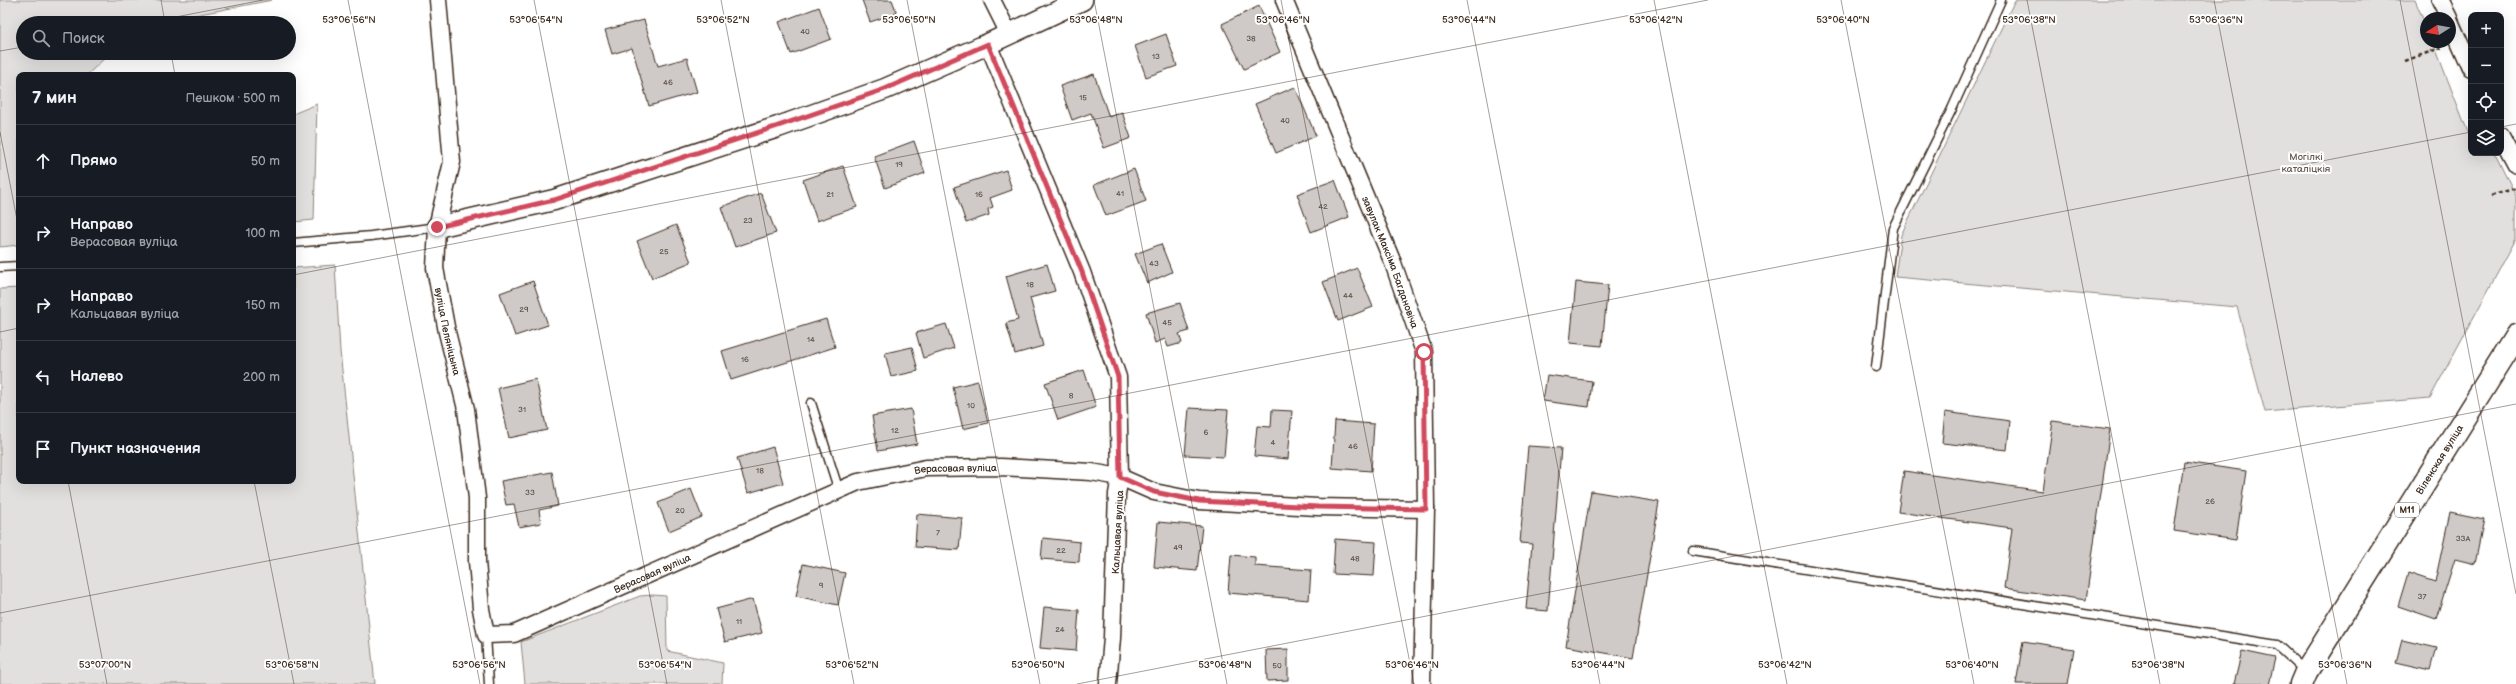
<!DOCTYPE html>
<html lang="ru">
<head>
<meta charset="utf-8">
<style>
	:root { --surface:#171b24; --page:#20242c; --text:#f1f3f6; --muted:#9ea1a6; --line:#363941 }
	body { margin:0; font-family:"Balsamiq Sans",sans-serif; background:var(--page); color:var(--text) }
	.controls { position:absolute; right:12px; top:12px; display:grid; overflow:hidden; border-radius:8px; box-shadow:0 4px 16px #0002 }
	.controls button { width:36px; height:36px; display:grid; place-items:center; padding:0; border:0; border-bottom:1px solid var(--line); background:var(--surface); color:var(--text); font:20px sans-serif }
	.compass { position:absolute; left:2420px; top:12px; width:36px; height:36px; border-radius:50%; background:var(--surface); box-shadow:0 4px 16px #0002; rotate:259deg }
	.stop { position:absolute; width:12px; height:12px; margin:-9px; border:3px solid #d1495b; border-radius:50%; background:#fff }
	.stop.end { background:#d1495b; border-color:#fff; box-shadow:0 1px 4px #0008 }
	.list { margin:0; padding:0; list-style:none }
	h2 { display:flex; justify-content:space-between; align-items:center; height:52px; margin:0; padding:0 16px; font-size:17px }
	h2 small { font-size:13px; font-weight:400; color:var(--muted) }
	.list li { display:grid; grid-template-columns:26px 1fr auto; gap:12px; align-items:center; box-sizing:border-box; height:72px; padding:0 16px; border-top:1px solid var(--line) }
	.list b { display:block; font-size:15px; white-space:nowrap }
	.list p { margin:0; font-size:13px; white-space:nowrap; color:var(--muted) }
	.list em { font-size:13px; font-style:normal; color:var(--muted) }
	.icon { flex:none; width:22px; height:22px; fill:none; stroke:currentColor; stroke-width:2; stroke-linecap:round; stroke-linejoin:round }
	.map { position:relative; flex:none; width:2516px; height:684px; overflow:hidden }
	.search { position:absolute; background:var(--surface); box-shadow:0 4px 16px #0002; left:16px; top:16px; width:280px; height:44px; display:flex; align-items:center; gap:10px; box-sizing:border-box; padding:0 14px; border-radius:22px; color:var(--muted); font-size:15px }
	.panel { position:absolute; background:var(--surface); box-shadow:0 4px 16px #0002; left:16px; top:72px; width:280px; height:412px; border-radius:8px }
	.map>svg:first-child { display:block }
</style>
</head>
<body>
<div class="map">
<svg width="2516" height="684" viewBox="0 0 2516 684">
	<rect width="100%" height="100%" fill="#fff"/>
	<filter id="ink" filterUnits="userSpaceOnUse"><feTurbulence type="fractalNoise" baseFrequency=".025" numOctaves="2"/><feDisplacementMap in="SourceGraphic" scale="8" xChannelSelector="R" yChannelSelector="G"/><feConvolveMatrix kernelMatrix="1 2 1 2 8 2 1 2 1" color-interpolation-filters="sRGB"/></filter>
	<g filter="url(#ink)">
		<g fill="#e2e0de" stroke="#8e857e">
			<path d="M0,0H272L154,23H23V53H110L87,75H19V245L0,247Z"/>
			<path d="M2015,0H2415L2426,26V42H2433L2471,140V153H2492L2496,155L2516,196V239L2430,398L2265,412L2237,307L1895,277L1901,235Z"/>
			<path d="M317,104L314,220L293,222V114Z"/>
			<path d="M335,265L340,351L375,684H0V289L19,288V481H293V268Z"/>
			<path d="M653,595L666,596L667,651L723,663L722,684H525L521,642L640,596Z"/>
		</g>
		<g fill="#cfcac7" stroke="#3b2a1e">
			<path d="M862,0H892L897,13L870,22Z"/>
			<path d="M1259,6L1280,52L1244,69L1222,24Z"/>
			<path d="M819,7L831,39L791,54L779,22Z"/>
			<path d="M644,20L658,66L687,58L697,92L649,106L632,48L612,54L605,30Z"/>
			<path d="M1166,34L1177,66L1146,77L1135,46Z"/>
			<path d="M1094,74L1109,117L1122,112L1131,138L1104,148L1091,113L1072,120L1060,86Z"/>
			<path d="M1295,87L1316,136L1276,153L1255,104Z"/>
			<path d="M914,141L925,173L885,188L874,156Z"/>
			<path d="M843,166L857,207L817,221L803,180Z"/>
			<path d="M1134,169L1146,201L1106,216L1094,185Z"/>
			<path d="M1006,170L1012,190L990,198L993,207L988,209L989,215L966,223L954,187Z"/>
			<path d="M1335,180L1349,217L1311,232L1297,194Z"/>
			<path d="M761,193L776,233L735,247L721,207Z"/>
			<path d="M676,225L691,262L652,278L637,241Z"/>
			<path d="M1161,244L1172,272L1147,283L1135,254Z"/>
			<path d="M1047,264L1055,291L1030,298L1043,346L1015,354L1006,323L1018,320L1006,276Z"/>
			<path d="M1357,268L1373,307L1338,321L1323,282Z"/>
			<path d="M533,281L548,325L515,336L500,293Z"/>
			<path d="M1576,282L1608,285L1602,346L1570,343Z"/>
			<path d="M1180,303L1189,331L1179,334L1182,343L1168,347L1165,339L1155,343L1146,313Z"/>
			<path d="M826,319L835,347L731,380L722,351Z"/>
			<path d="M946,324L954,348L923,358L916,333Z"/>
			<path d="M912,347L918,371L891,377L885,353Z"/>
			<path d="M1084,370L1096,407L1058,420L1045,383Z"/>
			<path d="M1547,375L1592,381L1589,407L1543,401Z"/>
			<path d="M536,379L547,430L509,438L498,388Z"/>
			<path d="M978,381L988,423L963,429L953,387Z"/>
			<path d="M1189,408L1228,410L1224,457L1185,455Z"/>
			<path d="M911,409L917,444L878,451L872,416Z"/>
			<path d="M1272,410L1292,411L1288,459L1254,456L1257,426L1271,427Z"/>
			<path d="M1945,412L2010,421L2007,450L1942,443Z"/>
			<path d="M1335,421L1374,424L1371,471L1332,468Z"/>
			<path d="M2053,421L2110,429L2086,600L2004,588L2012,528L1898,512L1904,471L2043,491Z"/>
			<path d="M1528,446L1561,448L1548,611L1526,609L1532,544L1520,543Z"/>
			<path d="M773,447L783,483L748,493L737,458Z"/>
			<path d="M2184,462L2246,471L2236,540L2174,531Z"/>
			<path d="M552,472L558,506L539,510L541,523L519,527L514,504L506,505L501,481Z"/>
			<path d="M691,489L702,517L669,531L658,503Z"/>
			<path d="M1591,491L1659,502L1633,658L1566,646Z"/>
			<path d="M2450,512L2484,519L2475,564L2455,559L2436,619L2398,606L2408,573L2435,582Z"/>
			<path d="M917,514L962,518L959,550L915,547Z"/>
			<path d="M1158,522L1202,526L1197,571L1154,567Z"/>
			<path d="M1043,538L1080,542L1079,562L1041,559Z"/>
			<path d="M1335,539L1376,542L1374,576L1333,574Z"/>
			<path d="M1231,555L1255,557V566L1311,570L1309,600L1228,593Z"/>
			<path d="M803,564L845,573L838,605L796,596Z"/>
			<path d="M753,599L762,633L725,642L716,609Z"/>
			<path d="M1044,607L1079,610L1076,651L1040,648Z"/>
			<path d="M2402,640L2437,648L2431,670L2396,662Z"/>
			<path d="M2023,641L2074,649L2068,684H2016Z"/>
			<path d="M1288,649V680L1267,681L1266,650Z"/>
			<path d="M2242,651L2275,658L2269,684H2234Z"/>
		</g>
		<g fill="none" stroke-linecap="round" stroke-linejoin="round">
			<g stroke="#3b2a1e" stroke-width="11">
				<g id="service">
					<path d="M293,243L371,236L437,227"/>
					<path d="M0,267L19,266"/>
					<path d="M1876,367L1893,228L1952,109L2001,0"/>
					<path d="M811,403L839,491"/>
					<path d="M1693,551L2277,645L2305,671"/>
					<path d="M486,635L489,684"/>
				</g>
			</g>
			<g stroke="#3b2a1e" stroke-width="19">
				<g id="minor">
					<path id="s1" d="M438,0L452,162L437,227L435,268L447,332L466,409L477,498V561L481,609L486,635L514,634L858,482L926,468L1001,467L1091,472L1120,477L1154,492L1199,501L1318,507L1426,509"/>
					<path d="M992,0L1009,34"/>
					<path id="s2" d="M1284,0L1393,263L1424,352L1426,509L1422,684"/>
					<path d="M2440,0L2449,18"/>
					<path d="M2450,21L2471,68"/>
					<path d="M988,44L1082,272L1118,377L1120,477L1117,494L1112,638L1108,684"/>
					<path d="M2501,136L2516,164"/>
				</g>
			</g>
			<g stroke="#3b2a1e" stroke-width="23">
				<path id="tertiary" d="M437,227L554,200L778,127L885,89L988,44L1082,0"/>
			</g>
			<g stroke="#3b2a1e" stroke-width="25">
				<g id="trunk">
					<path id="s3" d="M2301,684L2306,672L2516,336"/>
				</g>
			</g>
			<g stroke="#3b2a1e" stroke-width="2.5" stroke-dasharray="4 3" stroke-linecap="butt">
				<path d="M2405,61L2443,47"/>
				<path d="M2491,196L2516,188"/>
			</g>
			<use href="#service" stroke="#fff" stroke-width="8"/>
			<use href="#minor" stroke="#fff" stroke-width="16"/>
			<use href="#tertiary" stroke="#fff" stroke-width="20"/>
			<use href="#trunk" stroke="#fff" stroke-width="22"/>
		</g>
	</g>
	<g fill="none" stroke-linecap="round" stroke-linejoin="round" filter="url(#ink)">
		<path stroke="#d1495b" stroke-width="5" d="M437,227L554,200L778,126L885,89L988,44L1082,272L1118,377L1120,477L1154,492L1199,501L1318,507L1426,509L1424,352"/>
	</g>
	<path fill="none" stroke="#3b2a1e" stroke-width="1" stroke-opacity="0.45" d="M161,0L165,23M348,0L480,684M534,0L667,684M721,0L854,684M907,0L1040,684M1094,0L1227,684M1281,0L1414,684M1467,0L1600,684M1654,0L1787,684M1841,0L1974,684M2027,0L2160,684M2214,0L2347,684M2400,0L2516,594M145,23L263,0M0,51L23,47M171,53L175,75M2501,127L2516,124M0,132L19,230M293,275L1708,0M0,332L19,328M68,481L107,684M254,481L294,684M0,613L2471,132M1077,684L2516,404"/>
	<g text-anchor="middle" stroke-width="4" stroke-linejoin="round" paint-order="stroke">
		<g font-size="8" fill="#605248">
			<text x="805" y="34">40</text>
			<text x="1251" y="41">38</text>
			<text x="1156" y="59">13</text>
			<text x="668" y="85">46</text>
			<text x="1083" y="100">15</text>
			<text x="1285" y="123">40</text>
			<text x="899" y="167">19</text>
			<text x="1120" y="196">41</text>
			<text x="830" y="197">21</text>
			<text x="979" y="197">16</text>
			<text x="1323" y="209">42</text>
			<text x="748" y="223">23</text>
			<text x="664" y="254">25</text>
			<text x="1154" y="266">43</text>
			<text x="1030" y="287">18</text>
			<text x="1348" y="298">44</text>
			<text x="524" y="312">29</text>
			<text x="1167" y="325">45</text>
			<text x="811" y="342">14</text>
			<text x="745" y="362">16</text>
			<text x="1071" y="398">8</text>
			<text x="971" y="408">10</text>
			<text x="522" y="412">31</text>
			<text x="895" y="433">12</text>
			<text x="1206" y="435">6</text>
			<text x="1273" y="445">4</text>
			<text x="1353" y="449">46</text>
			<text x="760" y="473">18</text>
			<text x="530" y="495">33</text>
			<text x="2210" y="504">26</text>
			<text x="680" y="513">20</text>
			<text x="938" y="535">7</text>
			<text x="2463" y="541">33А</text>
			<text x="1178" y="550">49</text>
			<text x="1061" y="553">22</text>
			<text x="1355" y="561">48</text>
			<text x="821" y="588">9</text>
			<text x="2422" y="599">37</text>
			<text x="739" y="624">11</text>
			<text x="1060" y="632">24</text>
			<text x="1277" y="668">50</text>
		</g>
		<rect fill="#fff" stroke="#766a62" stroke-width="1" x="2395" y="503" width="24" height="14" rx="3"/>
		<g font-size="9" font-weight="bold" fill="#3b2a1e">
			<text x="2407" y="513">М11</text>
		</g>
		<g font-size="10" fill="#65584e" stroke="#fff">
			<text x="2306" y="160">Могілкі<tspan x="2306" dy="12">каталіцкія</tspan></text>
		</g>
		<g font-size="10" fill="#3b2a1e" stroke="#fff">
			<text dy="4" stroke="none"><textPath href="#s2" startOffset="283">завулак Максіма Багдановіча</textPath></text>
			<text dy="4" stroke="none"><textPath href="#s1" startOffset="335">вуліца Пеляніцына</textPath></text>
			<text dy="4" stroke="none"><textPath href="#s3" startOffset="264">Віленская вуліца</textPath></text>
			<text dy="4" stroke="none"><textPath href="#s1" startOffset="1145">Верасовая вуліца</textPath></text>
			<text transform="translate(1117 532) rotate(-87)" y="4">Кальцавая вуліца</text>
			<text dy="4" stroke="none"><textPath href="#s1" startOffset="821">Верасовая вуліца</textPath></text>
		</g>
	</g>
	<g font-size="10" text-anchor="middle" fill="#3b2a1e" stroke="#fff" stroke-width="4" stroke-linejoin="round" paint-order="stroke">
		<text x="349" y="23">53°06'56"N</text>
		<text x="536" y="23">53°06'54"N</text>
		<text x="723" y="23">53°06'52"N</text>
		<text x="909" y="23">53°06'50"N</text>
		<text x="1096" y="23">53°06'48"N</text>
		<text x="1283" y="23">53°06'46"N</text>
		<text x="1469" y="23">53°06'44"N</text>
		<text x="1656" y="23">53°06'42"N</text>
		<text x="1843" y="23">53°06'40"N</text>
		<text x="2029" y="23">53°06'38"N</text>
		<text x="2216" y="23">53°06'36"N</text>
		<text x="105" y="668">53°07'00"N</text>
		<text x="292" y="668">53°06'58"N</text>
		<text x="479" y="668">53°06'56"N</text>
		<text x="665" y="668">53°06'54"N</text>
		<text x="852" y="668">53°06'52"N</text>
		<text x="1038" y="668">53°06'50"N</text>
		<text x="1225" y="668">53°06'48"N</text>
		<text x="1412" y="668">53°06'46"N</text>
		<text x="1598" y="668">53°06'44"N</text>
		<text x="1785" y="668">53°06'42"N</text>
		<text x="1972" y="668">53°06'40"N</text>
		<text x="2158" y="668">53°06'38"N</text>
		<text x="2345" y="668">53°06'36"N</text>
	</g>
</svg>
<div class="controls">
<button>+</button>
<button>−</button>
<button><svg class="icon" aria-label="locate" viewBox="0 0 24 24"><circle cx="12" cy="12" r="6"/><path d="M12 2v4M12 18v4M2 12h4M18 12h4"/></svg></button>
<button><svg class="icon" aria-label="layers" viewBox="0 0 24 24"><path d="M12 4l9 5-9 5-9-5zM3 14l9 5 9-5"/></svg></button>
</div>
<svg class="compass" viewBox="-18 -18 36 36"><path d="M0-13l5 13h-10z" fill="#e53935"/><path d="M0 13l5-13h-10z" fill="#9ea1a6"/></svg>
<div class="stop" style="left:1424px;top:352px"></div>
<div class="stop end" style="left:437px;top:227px"></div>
<div class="search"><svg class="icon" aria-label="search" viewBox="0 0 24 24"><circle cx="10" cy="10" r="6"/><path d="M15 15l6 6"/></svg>Поиск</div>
<section class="panel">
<h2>7 мин<small>Пешком · 500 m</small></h2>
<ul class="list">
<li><svg class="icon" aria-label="ahead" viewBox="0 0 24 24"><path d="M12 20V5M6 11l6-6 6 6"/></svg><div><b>Прямо</b></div><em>50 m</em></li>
<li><svg class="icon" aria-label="right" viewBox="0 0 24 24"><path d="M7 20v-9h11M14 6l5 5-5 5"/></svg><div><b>Направо</b><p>Верасовая вуліца</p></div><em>100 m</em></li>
<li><svg class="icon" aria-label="right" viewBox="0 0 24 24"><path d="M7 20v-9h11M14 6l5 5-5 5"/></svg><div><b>Направо</b><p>Кальцавая вуліца</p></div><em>150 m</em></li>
<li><svg class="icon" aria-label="left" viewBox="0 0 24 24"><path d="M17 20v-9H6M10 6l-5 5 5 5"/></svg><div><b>Налево</b></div><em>200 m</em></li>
<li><svg class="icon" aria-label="arrive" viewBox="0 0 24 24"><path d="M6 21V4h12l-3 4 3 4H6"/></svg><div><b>Пункт назначения</b></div></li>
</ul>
</section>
</div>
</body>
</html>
